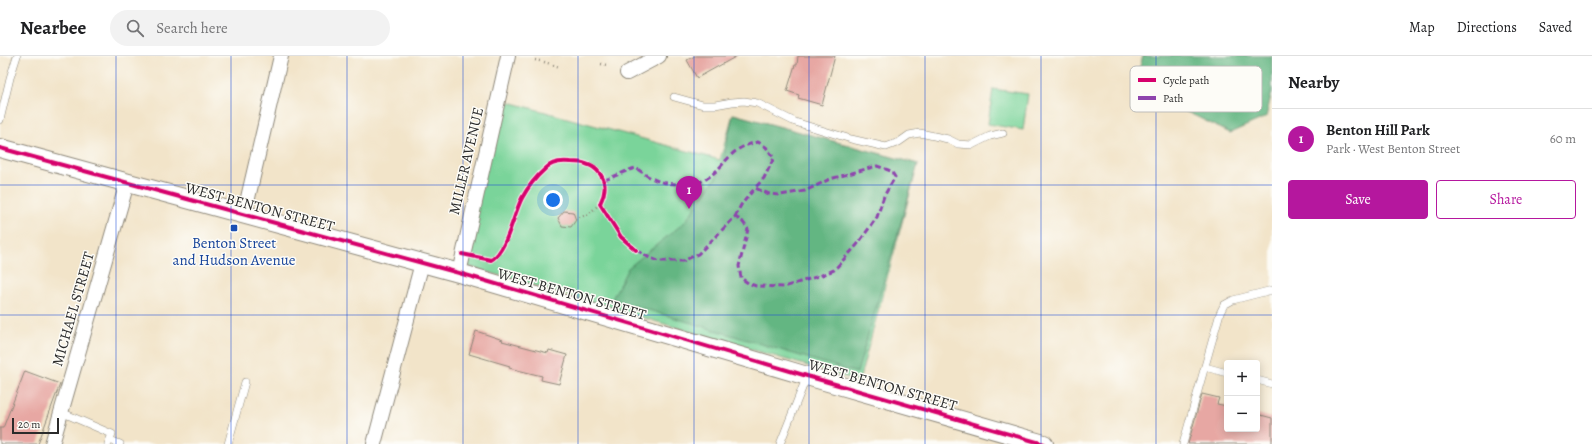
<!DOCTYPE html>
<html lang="en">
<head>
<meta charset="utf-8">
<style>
	:root { --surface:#fff; --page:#f2f2f2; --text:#202124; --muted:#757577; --line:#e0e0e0; --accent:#b5179e }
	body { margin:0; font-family:Alegreya,serif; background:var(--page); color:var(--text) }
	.controls { position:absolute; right:12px; bottom:12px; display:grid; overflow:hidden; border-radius:4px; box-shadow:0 2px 10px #0003 }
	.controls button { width:36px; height:36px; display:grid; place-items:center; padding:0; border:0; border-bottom:1px solid var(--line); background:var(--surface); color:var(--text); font:20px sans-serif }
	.scale { position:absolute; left:12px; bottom:10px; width:47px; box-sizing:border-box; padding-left:4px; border:2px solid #2b2b2b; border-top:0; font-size:11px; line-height:14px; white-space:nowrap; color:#2b2b2b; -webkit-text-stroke:3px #fdfcf7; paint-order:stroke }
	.you { position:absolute; left:553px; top:144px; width:14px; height:14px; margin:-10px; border:3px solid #fff; border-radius:50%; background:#1a73e8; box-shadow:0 0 0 6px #1a73e833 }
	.badge { display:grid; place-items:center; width:26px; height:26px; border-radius:50%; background:var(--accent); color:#fff; font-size:13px; font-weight:700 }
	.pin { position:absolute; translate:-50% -33px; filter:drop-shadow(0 1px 2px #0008) }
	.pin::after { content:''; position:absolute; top:21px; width:14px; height:12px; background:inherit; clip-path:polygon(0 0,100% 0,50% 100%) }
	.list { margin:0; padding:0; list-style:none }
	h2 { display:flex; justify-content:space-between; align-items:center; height:52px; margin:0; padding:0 16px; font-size:17px }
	h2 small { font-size:13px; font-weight:400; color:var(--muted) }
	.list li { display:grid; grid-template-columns:26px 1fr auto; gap:12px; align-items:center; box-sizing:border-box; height:60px; padding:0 16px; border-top:1px solid var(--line) }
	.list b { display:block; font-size:15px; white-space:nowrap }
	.list p { margin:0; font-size:13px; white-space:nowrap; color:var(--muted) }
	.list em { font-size:13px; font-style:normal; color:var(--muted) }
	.actions { display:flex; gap:8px; padding:12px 16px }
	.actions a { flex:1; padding:9px 0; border:1px solid var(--accent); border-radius:4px; text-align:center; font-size:14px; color:var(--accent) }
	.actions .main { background:var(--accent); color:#fff }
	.icon { flex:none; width:22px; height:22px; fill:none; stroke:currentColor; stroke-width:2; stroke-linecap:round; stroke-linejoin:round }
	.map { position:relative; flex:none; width:1272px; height:388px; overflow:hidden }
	header { display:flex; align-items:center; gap:24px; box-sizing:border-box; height:56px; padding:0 20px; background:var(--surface); border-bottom:1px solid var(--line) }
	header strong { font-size:19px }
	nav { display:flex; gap:22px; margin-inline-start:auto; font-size:14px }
	.search { width:280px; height:36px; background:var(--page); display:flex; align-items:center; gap:10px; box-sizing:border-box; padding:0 14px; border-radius:22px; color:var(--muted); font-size:15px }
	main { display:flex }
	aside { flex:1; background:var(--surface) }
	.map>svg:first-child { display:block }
</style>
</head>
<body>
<header>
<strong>Nearbee</strong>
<div class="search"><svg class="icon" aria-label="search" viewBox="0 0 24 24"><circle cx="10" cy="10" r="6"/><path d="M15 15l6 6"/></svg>Search here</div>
<nav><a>Map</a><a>Directions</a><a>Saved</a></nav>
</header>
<main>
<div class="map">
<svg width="1272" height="388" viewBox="0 0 1272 388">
	<rect width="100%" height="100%" fill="#fdfcf7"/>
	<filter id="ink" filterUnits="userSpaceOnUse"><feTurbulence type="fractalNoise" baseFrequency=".025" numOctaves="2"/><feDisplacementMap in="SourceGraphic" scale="8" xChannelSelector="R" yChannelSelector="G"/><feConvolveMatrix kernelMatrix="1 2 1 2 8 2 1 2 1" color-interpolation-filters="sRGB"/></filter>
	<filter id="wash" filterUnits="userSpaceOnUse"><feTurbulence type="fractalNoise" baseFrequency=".012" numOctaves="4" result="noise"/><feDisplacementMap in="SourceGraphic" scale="16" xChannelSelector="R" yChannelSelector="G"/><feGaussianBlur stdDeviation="0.9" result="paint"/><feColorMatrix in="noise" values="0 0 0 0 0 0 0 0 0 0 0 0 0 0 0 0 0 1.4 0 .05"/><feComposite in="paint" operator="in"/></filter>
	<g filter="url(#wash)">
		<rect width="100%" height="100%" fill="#f2e4c9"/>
		<g fill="#7ad49a" stroke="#528062">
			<path d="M993,33L1028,38L1023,74L988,68Z"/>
			<path d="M498,43L720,104L733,58L918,108L859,325L460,208Z"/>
		</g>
		<g fill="#63b682" stroke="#477056">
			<path d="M1143,0H1272V36L1266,61L1230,77L1134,30Z"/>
			<path d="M733,58L918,108L857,317L612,243L628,212L685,166L721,114Z"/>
		</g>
		<g id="blocks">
			<g fill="#e7a7a3">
				<path d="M695,0H737L697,22L687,4Z"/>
				<path d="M798,0H835L822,49L798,42L799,39L787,35L795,9H797Z"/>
				<path d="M564,155L573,156L576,164L571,171L562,170L558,162Z"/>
				<path d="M476,275L503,284L502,285L548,297L549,294L567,299L559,328L541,324L542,320L509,312L510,310L469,298Z"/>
				<path d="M25,315L60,328L38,388H0V372H3Z"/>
				<path d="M1202,338L1219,342L1217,348L1227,350V373H1257V358L1272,362V388H1188Z"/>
			</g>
		</g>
	</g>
	<g filter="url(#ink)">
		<use href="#blocks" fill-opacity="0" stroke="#8e887a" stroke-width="1"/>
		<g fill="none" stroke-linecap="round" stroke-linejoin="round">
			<g stroke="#8e887a" stroke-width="8">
				<g id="service">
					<path d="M674,41L703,49H715L732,46L744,45L757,47L795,66L851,83L886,91L899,86L909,79L920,77L948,83L958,88L972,89L990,80L1003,77"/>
					<path d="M0,64L10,22L17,0"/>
					<path d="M1205,311L1227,317"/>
					<path d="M1257,324L1272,328"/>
					<path d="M61,356L112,378L108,388"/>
					<path d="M110,384L120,388"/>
					<path d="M228,388L245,326"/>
					<path d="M780,388L807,320"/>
					<path d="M1183,388L1220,257L1224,249L1233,244L1272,234"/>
				</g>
			</g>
			<g stroke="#8e887a" stroke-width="16">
				<g id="minor">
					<path d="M627,17L659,0"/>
					<path d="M244,159L281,0"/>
					<path d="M459,217L508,0"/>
					<path d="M52,388L127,127"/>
					<path d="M374,388L422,207"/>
				</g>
			</g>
			<g stroke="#8e887a" stroke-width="20">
				<path id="tertiary" d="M0,92L459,217L807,320L1044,388"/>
			</g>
			<g stroke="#8e887a" stroke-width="2.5" stroke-dasharray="1 3" stroke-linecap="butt">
				<path d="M535,4L540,5"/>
				<path d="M544,6L551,8"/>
				<path d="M601,8L607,9"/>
				<path d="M553,9L560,11"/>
				<path d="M579,161L587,159L600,148"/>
			</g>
			<use href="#service" stroke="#fff" stroke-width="7"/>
			<use href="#minor" stroke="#fff" stroke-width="14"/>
			<use href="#tertiary" stroke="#fff" stroke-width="18"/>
			<g stroke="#8e44ad" stroke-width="3" stroke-dasharray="6 3" stroke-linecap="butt">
				<path d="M604,124C615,121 624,115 636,112C643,117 650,122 658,125C669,129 696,130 706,123C728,109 727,92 758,86L766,91L774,102L764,122L755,132L769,138L780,139L805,135L830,123L866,113L877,110L891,115L895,121L884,140L877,161L857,189L834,214L822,219L784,231L756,230L748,227L741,222L739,210L748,173L742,165L735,161L698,198L683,205H658L648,201L634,192"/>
				<path d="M735,161L741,149L755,132"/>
			</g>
			<g stroke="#fdfcf7" stroke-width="6">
				<g id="cycleway">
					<path d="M0,92L459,217L807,320L1044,388"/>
					<path d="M462,198L491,204C507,195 513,159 522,142C528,131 536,121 545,113C551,106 562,105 571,106C576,106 582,106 586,108C598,111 607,124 604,136C604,140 601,144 600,148L621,181L636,194"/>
				</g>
			</g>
			<use href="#cycleway" stroke="#d6006c" stroke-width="4"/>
		</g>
	</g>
	<path fill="none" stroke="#1d4ed8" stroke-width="1" stroke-opacity="0.55" d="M116,0V388M231,0V388M347,0V388M463,0V388M578,0V388M694,0V388M809,0V388M925,0V388M1041,0V388M1156,0V388M0,129H1272M0,259H1272"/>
	<rect fill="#1a4fb4" stroke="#fdfcf7" stroke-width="1.5" x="230" y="168" width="8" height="8" rx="2"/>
	<g text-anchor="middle" stroke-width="3" stroke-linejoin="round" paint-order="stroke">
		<g font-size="15" fill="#2b2b2b" stroke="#fdfcf7">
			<text transform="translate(466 105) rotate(-77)" y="5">MILLER AVENUE</text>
			<text transform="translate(260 151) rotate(15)" y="5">WEST BENTON STREET</text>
			<text transform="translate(572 238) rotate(16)" y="5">WEST BENTON STREET</text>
			<text transform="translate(73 253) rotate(-74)" y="5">MICHAEL STREET</text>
			<text transform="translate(883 329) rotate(16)" y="5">WEST BENTON STREET</text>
		</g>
		<g font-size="15" fill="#164399" stroke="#fdfcf7">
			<text x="234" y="192">Benton Street<tspan x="234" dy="17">and Hudson Avenue</tspan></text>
		</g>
	</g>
	<rect x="1130" y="10" width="132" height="46" rx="6" fill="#fdfcf7" stroke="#bebdba" stroke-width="1"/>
	<rect x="1138" y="22" width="18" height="4" fill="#d6006c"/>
	<rect x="1138" y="40" width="18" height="4" fill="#8e44ad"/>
	<g font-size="11" fill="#2b2b2b">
		<text x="1163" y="28">Cycle path</text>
		<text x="1163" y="46">Path</text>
	</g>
</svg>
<div class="controls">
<button>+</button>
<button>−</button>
</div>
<div class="scale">20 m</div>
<div class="you"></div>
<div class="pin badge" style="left:689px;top:153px">1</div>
</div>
<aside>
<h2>Nearby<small></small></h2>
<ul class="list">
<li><span class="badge">1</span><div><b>Benton Hill Park</b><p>Park · West Benton Street</p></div><em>60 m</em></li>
</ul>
<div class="actions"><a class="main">Save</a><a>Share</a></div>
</aside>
</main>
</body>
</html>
